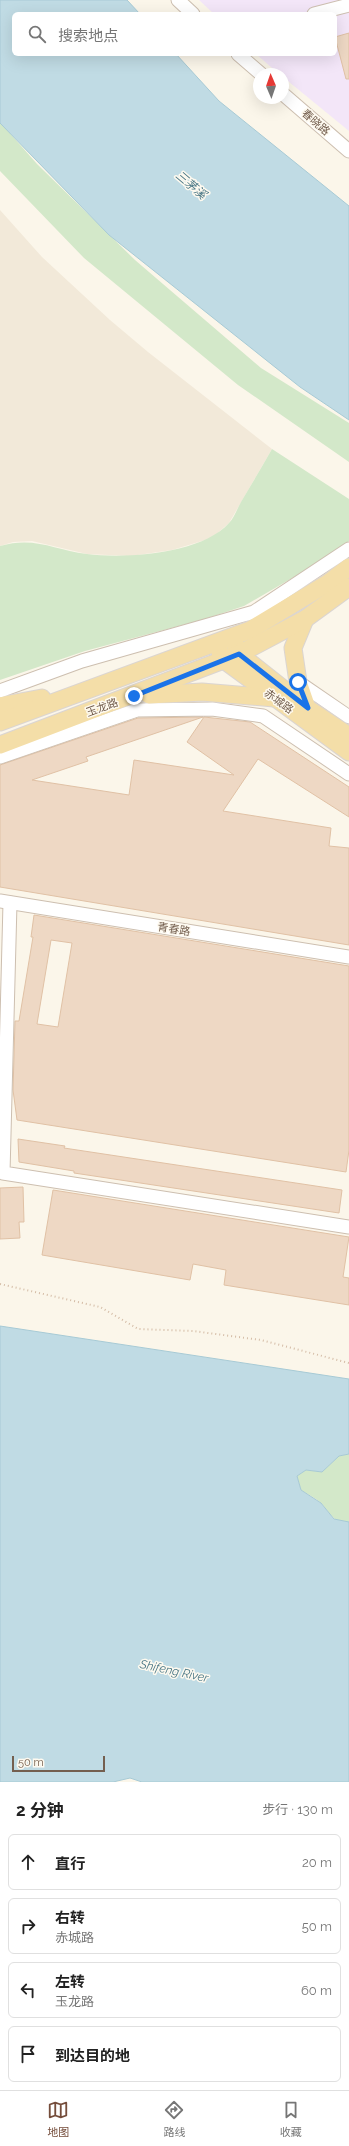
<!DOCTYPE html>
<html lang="zh">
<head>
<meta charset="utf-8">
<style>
	:root { --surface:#fff; --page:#f6f6f6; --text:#222; --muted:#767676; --line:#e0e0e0; --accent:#754d3b }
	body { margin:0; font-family:Raleway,"Noto Sans SC",sans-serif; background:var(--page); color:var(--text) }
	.compass { position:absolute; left:253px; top:68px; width:36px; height:36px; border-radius:50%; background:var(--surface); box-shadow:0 4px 16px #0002; rotate:358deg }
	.scale { position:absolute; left:12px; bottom:10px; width:93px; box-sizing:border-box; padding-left:4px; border:2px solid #745f4f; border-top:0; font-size:11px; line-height:14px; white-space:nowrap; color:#745f4f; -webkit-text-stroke:3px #fefaf0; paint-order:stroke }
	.stop { position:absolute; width:12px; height:12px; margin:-9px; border:3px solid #1a73e8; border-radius:50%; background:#fff }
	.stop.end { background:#1a73e8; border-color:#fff; box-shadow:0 1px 4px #0008 }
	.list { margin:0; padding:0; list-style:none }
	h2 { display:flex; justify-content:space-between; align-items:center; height:52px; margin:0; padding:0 16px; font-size:17px }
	h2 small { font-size:13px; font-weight:400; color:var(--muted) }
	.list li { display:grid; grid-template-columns:26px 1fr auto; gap:12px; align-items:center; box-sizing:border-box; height:56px; margin:0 8px 8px; padding:0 8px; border:1px solid var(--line); border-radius:6px }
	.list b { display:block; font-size:15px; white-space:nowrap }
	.list p { margin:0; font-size:13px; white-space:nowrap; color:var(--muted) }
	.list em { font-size:13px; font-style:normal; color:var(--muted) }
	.icon { flex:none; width:22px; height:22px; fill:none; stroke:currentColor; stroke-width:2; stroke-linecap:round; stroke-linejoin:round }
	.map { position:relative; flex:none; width:349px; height:1782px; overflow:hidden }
	.search { position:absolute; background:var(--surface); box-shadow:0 4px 16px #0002; left:12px; right:12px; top:12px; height:44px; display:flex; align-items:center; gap:10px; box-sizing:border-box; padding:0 14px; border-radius:6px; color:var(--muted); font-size:15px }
	.sheet { height:308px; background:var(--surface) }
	nav { display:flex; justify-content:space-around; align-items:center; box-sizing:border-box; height:56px; border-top:1px solid var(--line); background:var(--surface); font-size:11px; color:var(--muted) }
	nav a { display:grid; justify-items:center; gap:2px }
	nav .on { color:var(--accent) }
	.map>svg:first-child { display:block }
</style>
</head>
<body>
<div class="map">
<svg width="349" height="1782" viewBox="0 0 349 1782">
	<rect width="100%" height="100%" fill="#fbf6ea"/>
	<path fill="#f2e9d9" d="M0,210L42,257L110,320L148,352L272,449L229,523L212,538L172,550L131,556L87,554L32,541L13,542L0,546Z"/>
	<path fill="#f3e6f8" d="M199,0H349V131L283,77V74H279L256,54H335V14H214Z"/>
	<g fill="#d3e8c9">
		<path d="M0,122L37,164L135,260L261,368L349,423V462L238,385L84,258L0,171Z"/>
		<path d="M272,449L349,499V541L325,559L244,606L205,619L85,651L0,680V546C35,536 54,550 87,554C126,559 201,554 229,523C234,518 237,509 241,502C251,485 262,467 272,449Z"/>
		<path d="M349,1454V1522C335,1525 330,1513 322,1504C316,1498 307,1494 301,1490L297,1476L306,1470L322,1472L339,1456Z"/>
	</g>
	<g fill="#c0dbe4" stroke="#a7cad5">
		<path d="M0,0H127L140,14H14V54H176L219,101L349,206V420L300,387L109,235L0,123Z"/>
		<path d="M0,1326L349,1379V1454L339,1456L322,1472L306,1470L297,1476L301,1490L321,1503L334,1519L349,1522V1782H142L130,1778L113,1782H0Z"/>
	</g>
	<g fill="#eed8c4" stroke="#e0c1a5" fill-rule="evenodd">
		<path d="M349,33V79H346L335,37Z"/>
		<path d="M203,717L86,757L88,761L32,780L129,795L134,760L234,775L187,742L204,717L250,722L349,787V817L258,759L223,811L331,828L329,846L349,848V945L0,887V765L138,718Z"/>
		<path d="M34,915L349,966V1150L346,1172L17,1120L13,1090L15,1021H19L33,937H31ZM51,940L72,943L58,1027L37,1024Z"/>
		<path d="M18,1139L65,1146L64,1148L342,1190L339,1213L74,1173V1171L19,1162Z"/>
		<path d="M23,1187L24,1222H19L20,1238L0,1239V1188Z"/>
		<path d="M53,1190L349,1237L343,1277L349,1278V1305L224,1285L226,1270L193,1264L190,1280L42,1255Z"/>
	</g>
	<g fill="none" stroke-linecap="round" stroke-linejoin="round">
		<g stroke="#cdbfb0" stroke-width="15">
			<g id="minor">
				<path d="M178,0L193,14"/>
				<path d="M314,14L349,5"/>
				<path d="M238,54L261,74"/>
				<path d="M283,94L349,151"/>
				<path d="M298,682L349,717"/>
				<path d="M0,691L82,661L254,612L349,549"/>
				<path d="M0,757L137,710L212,709L263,716L349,774"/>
				<path d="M0,901L349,957"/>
				<path d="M10,903L3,1173L349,1227"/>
			</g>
		</g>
		<g stroke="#dbd5d1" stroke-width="19">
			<g id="major">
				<path d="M305,619L293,648L298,682L307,708"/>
				<path d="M235,644L239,654L307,708L349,736"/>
				<path d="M220,652L224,660L349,752"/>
				<path d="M149,695L202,692L274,698"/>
				<path d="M0,706L42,698"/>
				<path d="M0,722L250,630L328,583L349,567"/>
				<path d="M0,745L239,654L305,619L349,587"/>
			</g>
		</g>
		<path stroke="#d4bca6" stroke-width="2" stroke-dasharray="1 3" stroke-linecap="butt" d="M0,1284L100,1307L138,1329L193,1331L261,1340L349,1363"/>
		<use href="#minor" stroke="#fff" stroke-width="13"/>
		<use href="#major" stroke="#f4dea8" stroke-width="17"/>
	</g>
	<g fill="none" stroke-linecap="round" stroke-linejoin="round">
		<path stroke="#1a73e8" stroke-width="5" d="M134,696L239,654L308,708L298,682"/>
	</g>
	<g text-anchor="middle" stroke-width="3" stroke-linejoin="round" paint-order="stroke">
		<g font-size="11" fill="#745f4f" stroke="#fefaf0">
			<text transform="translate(316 122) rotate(41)" y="4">春晓路</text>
			<text transform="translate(279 701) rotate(36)" y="4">赤城路</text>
			<text transform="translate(102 707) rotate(-20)" y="4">玉龙路</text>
			<text transform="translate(174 929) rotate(9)" y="4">青春路</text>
		</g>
		<g font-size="12" font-style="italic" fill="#4a7785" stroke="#fefaf0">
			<text transform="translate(191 185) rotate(40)" y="4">三茅溪</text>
			<text transform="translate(174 1671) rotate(12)" y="4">Shifeng River</text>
		</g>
	</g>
</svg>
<svg class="compass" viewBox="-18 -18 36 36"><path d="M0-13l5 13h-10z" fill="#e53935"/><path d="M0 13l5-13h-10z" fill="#767676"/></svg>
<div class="scale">50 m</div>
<div class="stop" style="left:298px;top:682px"></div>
<div class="stop end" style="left:134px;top:696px"></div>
<div class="search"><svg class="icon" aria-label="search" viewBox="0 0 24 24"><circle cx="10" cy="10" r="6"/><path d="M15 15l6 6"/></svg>搜索地点</div>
</div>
<section class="sheet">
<h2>2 分钟<small>步行 · 130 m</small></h2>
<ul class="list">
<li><svg class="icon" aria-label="ahead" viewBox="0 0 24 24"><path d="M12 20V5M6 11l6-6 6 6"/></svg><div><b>直行</b></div><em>20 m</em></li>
<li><svg class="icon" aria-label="right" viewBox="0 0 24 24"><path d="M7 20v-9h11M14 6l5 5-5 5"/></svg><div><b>右转</b><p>赤城路</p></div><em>50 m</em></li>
<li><svg class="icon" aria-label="left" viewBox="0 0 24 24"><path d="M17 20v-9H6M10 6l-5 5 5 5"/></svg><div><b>左转</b><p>玉龙路</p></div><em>60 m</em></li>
<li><svg class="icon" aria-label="arrive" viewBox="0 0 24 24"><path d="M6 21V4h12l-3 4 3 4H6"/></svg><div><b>到达目的地</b></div></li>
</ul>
</section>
<nav>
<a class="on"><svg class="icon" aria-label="map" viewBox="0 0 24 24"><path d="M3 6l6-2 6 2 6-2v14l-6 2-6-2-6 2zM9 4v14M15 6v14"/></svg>地图</a>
<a><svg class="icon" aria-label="directions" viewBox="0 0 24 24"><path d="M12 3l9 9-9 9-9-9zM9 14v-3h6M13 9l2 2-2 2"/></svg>路线</a>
<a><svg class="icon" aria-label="saved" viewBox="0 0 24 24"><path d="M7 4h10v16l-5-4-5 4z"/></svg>收藏</a>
</nav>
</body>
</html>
